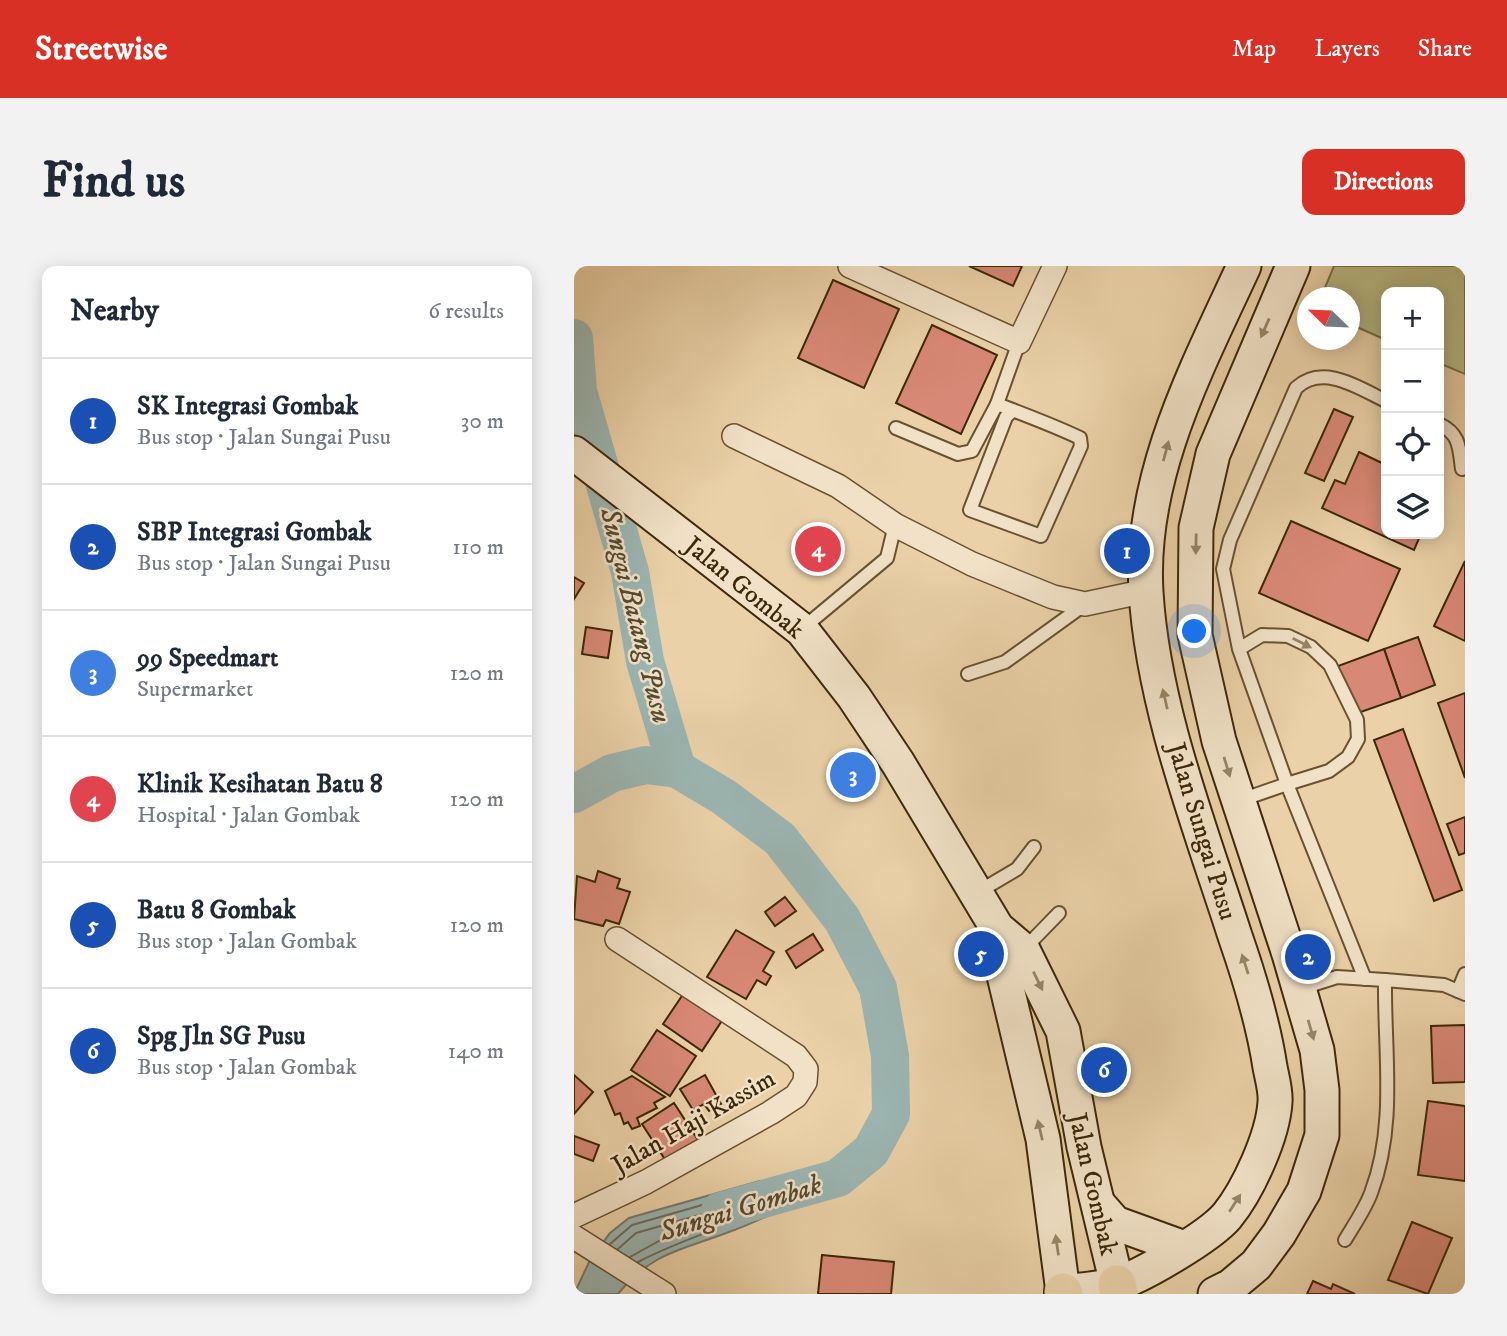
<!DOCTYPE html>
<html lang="en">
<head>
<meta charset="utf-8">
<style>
	:root { --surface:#fff; --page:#f2f2f3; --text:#1f2937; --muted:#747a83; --line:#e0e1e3; --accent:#d93025 }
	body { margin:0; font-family:"IM FELL DW Pica",serif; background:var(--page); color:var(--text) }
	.controls { position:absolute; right:21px; top:21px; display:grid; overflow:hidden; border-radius:14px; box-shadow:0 4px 18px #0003 }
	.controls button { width:63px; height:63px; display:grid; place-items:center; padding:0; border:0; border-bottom:2px solid var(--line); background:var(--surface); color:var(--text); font:35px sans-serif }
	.compass { position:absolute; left:723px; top:21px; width:63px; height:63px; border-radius:50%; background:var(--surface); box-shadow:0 4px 18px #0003; rotate:293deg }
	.you { position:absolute; left:621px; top:366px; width:24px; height:24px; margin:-18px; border:5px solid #fff; border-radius:50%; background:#1a73e8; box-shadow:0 0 0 10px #1a73e833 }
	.badge { display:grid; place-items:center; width:46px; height:46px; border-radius:50%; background:var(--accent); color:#fff; font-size:23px; font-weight:700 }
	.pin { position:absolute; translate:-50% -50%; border:4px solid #fff; box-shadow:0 2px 7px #0006 }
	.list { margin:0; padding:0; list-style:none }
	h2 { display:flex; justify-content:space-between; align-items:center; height:91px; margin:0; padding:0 28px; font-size:30px }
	h2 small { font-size:23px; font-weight:400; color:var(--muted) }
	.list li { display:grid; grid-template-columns:46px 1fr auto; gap:21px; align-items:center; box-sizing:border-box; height:126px; padding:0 28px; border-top:2px solid var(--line) }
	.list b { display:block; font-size:26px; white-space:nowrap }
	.list p { margin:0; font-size:23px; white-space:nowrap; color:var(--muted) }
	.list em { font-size:23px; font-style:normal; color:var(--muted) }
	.icon { flex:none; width:38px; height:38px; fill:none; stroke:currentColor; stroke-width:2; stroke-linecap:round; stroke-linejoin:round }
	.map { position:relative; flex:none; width:891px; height:1028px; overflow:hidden; border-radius:14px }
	header { display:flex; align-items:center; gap:42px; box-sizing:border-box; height:98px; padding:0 35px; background:var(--accent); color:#fff }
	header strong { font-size:33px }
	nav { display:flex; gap:38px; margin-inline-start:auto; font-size:24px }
	.intro { display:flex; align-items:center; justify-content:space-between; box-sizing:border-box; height:168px; padding:0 42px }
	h1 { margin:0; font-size:49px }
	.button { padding:18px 32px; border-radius:14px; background:var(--accent); color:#fff; font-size:24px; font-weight:700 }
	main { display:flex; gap:42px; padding:0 42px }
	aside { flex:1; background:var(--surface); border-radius:14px; box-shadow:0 4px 18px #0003 }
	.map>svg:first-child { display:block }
</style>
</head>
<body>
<header>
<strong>Streetwise</strong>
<nav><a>Map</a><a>Layers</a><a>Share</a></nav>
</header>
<div class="intro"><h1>Find us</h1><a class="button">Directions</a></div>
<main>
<aside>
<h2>Nearby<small>6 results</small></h2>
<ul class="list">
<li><span class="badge" style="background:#1a4fb4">1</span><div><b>SK Integrasi Gombak</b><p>Bus stop · Jalan Sungai Pusu</p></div><em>30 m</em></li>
<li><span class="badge" style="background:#1a4fb4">2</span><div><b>SBP Integrasi Gombak</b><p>Bus stop · Jalan Sungai Pusu</p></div><em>110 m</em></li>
<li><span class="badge" style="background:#3f7fe0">3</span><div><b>99 Speedmart</b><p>Supermarket</p></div><em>120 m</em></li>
<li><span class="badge" style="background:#e0444e">4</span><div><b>Klinik Kesihatan Batu 8</b><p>Hospital · Jalan Gombak</p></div><em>120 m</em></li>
<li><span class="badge" style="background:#1a4fb4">5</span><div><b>Batu 8 Gombak</b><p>Bus stop · Jalan Gombak</p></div><em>120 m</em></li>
<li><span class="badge" style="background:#1a4fb4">6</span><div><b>Spg Jln SG Pusu</b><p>Bus stop · Jalan Gombak</p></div><em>140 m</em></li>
</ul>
</aside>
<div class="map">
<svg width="891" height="1028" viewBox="0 0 891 1028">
	<rect width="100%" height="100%" fill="#ead1a7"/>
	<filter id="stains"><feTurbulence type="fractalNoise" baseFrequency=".00286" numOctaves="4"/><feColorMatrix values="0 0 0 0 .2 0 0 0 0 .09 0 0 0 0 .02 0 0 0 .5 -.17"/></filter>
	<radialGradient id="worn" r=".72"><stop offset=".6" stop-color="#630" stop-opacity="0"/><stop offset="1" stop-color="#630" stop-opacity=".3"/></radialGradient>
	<path fill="#b9bb85" stroke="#7b7246" stroke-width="2" d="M760,0H891V108L865,97V26H812V74L776,58V32L747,31Z"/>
	<path fill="#9bb5b1" stroke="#757d6d" stroke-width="2" d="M186,915L205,945C188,952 172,960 155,966C108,984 78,986 44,1028H0L16,994L36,967L55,952Z"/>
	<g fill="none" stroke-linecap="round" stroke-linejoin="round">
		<g stroke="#6c6e5c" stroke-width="2">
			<path d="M36,978L58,959L181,924L194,938L192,943C149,962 106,974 64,996"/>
			<path d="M44,983L62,967L164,938L168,940L167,944L101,966L56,991"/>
		</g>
		<g stroke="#9bb5b1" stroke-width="38">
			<path d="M0,72L4,125L56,306L71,395L103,503"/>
			<path d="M0,528L38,507L72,499L103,503L150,531L206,573L268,653L304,722L316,790L317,848L297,885L264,912L146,945"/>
		</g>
	</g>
	<g fill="#d88876" stroke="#3d2807" stroke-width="2">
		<path d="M395,0H448L439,20Z"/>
		<path d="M259,14L325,43L290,122L224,92Z"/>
		<path d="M358,59L423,89L387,168L322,137Z"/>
		<path d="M760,143L779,151L750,215L731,207Z"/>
		<path d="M785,186L812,199V268H847L840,284L748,242L761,214L771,218Z"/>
		<path d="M717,255L826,303L794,375L685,327Z"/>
		<path d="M891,295V375L860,360Z"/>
		<path d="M0,311L10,317L0,333Z"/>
		<path d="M12,361L38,365L34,392L8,388Z"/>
		<path d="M844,371L861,419L827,432L810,383Z"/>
		<path d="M810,383L827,432L781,448L764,400Z"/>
		<path d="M891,427V512L864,437Z"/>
		<path d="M829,463L888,624L860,635L800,474Z"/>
		<path d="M891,551V587L885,589L873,558Z"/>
		<path d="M24,605L46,613L43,622L56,626L45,658L32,654L29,660L0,653L3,610L21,616Z"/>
		<path d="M211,631L222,645L201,660L191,646Z"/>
		<path d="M162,664L200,686L189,705L197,710L192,719L183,714L172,733L133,711Z"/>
		<path d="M239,668L249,684L222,702L212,685Z"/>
		<path d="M114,721L153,747L128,785L89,758Z"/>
		<path d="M891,759V816L859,817L857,760Z"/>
		<path d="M83,764L122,790L96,830L57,804Z"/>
		<path d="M0,809L19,826L0,848Z"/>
		<path d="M131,809L147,838L135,845L130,838L119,844L106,823Z"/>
		<path d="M58,810L91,831L80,837L83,842L63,852L66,860L58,863L54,856L50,858L46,847L41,849L31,825Z"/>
		<path d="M854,835L891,840V915L844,909Z"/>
		<path d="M100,837L124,874L92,895L68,858Z"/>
		<path d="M0,870L25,879L19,895L0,888Z"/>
		<path d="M838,956L878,972L854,1028L814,1014Z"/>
		<path d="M248,989L320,996L317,1028H244Z"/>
		<path d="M739,1015L757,1023L759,1018L781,1028H733Z"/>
	</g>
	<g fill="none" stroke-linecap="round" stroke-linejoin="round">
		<g stroke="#68522f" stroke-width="16">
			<g id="service">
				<path d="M423,138C451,149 479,159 506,172L507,180L467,270L396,244L432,151L439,144"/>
				<path d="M865,158C886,168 885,181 888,203"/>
				<path d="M322,162L384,188L398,185L423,138L445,76"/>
				<path d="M229,362L313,292L321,259"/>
				<path d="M665,383L688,369L714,370L737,381L756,399L783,454L784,473L774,491L755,505L713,518L665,383L649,303L656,274L722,122C749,97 785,122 812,135"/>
				<path d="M394,408L431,396L510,339"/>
				<path d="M667,534L713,518L791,713"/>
				<path d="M404,626L443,603L460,581"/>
				<path d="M449,684L485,647"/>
				<path d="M811,714L870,719L891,728"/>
				<path d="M725,723L763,711L811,714C810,785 823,859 797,927C791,943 780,959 771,974"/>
				<path d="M884,725L891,708"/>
			</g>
		</g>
		<g stroke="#68522f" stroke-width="26">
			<g id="minor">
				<path d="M276,0L445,76L481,0"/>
				<path d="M160,170L264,220L321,259L398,298L479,331L511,338L572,325"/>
				<path d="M0,950L72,916L196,847L222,830L231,816L232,803L222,790L43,673"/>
				<path d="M0,971L90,1028"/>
			</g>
		</g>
		<g stroke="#3d2807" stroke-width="37">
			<g id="secondary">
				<path d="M0,187L228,364L280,431L324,497L423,662L449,684L489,765L510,881L543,1018"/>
				<path d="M423,662L427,697L469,873L489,1026C506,1024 525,1023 542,1018C567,1011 636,970 653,950C674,924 699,870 701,836C702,825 698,812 696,801C689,756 676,713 661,670C626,561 579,441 572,326C565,210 623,102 670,0"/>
				<path d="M526,940L541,957L610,982"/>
				<path d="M641,1028L657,1020L682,999L705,968L730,925L748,869V824L743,784L715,688L645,475L621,369L622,262L639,188L719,0"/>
			</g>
		</g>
		<g stroke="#3d2807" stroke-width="40">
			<g id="primary">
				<path d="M543,1018L545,1028"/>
				<path d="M489,1026L490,1028"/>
			</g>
		</g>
		<use href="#service" stroke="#f1e1c6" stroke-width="12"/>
		<use href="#minor" stroke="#f1e1c6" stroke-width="23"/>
		<use href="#secondary" stroke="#f1e1c6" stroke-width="33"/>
		<use href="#primary" stroke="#ead1a7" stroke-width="37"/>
	</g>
	<defs><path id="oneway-solid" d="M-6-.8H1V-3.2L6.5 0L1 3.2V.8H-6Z" transform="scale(1.75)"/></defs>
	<g fill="#978466">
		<use href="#oneway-solid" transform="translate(691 62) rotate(114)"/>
		<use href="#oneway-solid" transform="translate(592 185) rotate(-75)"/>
		<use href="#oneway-solid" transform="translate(622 278) rotate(91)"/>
		<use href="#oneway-solid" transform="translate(728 377) rotate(27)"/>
		<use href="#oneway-solid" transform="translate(591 433) rotate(-103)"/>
		<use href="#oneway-solid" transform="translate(653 501) rotate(73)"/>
		<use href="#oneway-solid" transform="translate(671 698) rotate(-108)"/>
		<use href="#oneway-solid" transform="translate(464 715) rotate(64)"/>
		<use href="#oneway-solid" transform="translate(737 764) rotate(74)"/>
		<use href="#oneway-solid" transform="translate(466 864) rotate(-103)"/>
		<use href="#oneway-solid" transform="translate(661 937) rotate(-57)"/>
		<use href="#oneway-solid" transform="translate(483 979) rotate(-98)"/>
	</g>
	<g text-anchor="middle" stroke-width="5" stroke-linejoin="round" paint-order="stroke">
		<g font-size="26" fill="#3d2807" stroke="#f1e1c6">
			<text transform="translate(171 321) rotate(39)" y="9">Jalan Gombak</text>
			<text transform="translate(629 565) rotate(73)" y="9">Jalan Sungai Pusu</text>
			<text transform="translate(119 855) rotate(-30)" y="9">Jalan Haji Kassim</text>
			<text transform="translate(520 918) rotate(77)" y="9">Jalan Gombak</text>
		</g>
		<g font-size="28" font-style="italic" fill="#544b32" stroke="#f1e1c6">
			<text transform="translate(63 349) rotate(76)" y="10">Sungai Batang Pusu</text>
			<text transform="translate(166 941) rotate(-17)" y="10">Sungai Gombak</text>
		</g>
	</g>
	<rect width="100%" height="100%" filter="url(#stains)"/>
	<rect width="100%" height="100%" fill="url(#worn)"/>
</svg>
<div class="controls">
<button>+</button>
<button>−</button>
<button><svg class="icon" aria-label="locate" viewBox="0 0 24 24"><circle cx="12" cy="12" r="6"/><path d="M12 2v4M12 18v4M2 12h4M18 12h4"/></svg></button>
<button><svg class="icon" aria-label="layers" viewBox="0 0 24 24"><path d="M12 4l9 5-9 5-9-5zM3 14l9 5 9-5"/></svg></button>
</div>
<svg class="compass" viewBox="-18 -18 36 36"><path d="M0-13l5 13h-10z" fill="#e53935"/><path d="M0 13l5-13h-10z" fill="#747a83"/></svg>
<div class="you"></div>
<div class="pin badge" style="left:553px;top:285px;background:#1a4fb4">1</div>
<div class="pin badge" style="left:734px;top:691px;background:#1a4fb4">2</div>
<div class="pin badge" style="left:279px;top:509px;background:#3f7fe0">3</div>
<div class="pin badge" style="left:244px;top:283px;background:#e0444e">4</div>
<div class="pin badge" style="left:407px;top:688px;background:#1a4fb4">5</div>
<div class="pin badge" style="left:530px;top:804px;background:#1a4fb4">6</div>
</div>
</main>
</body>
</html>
